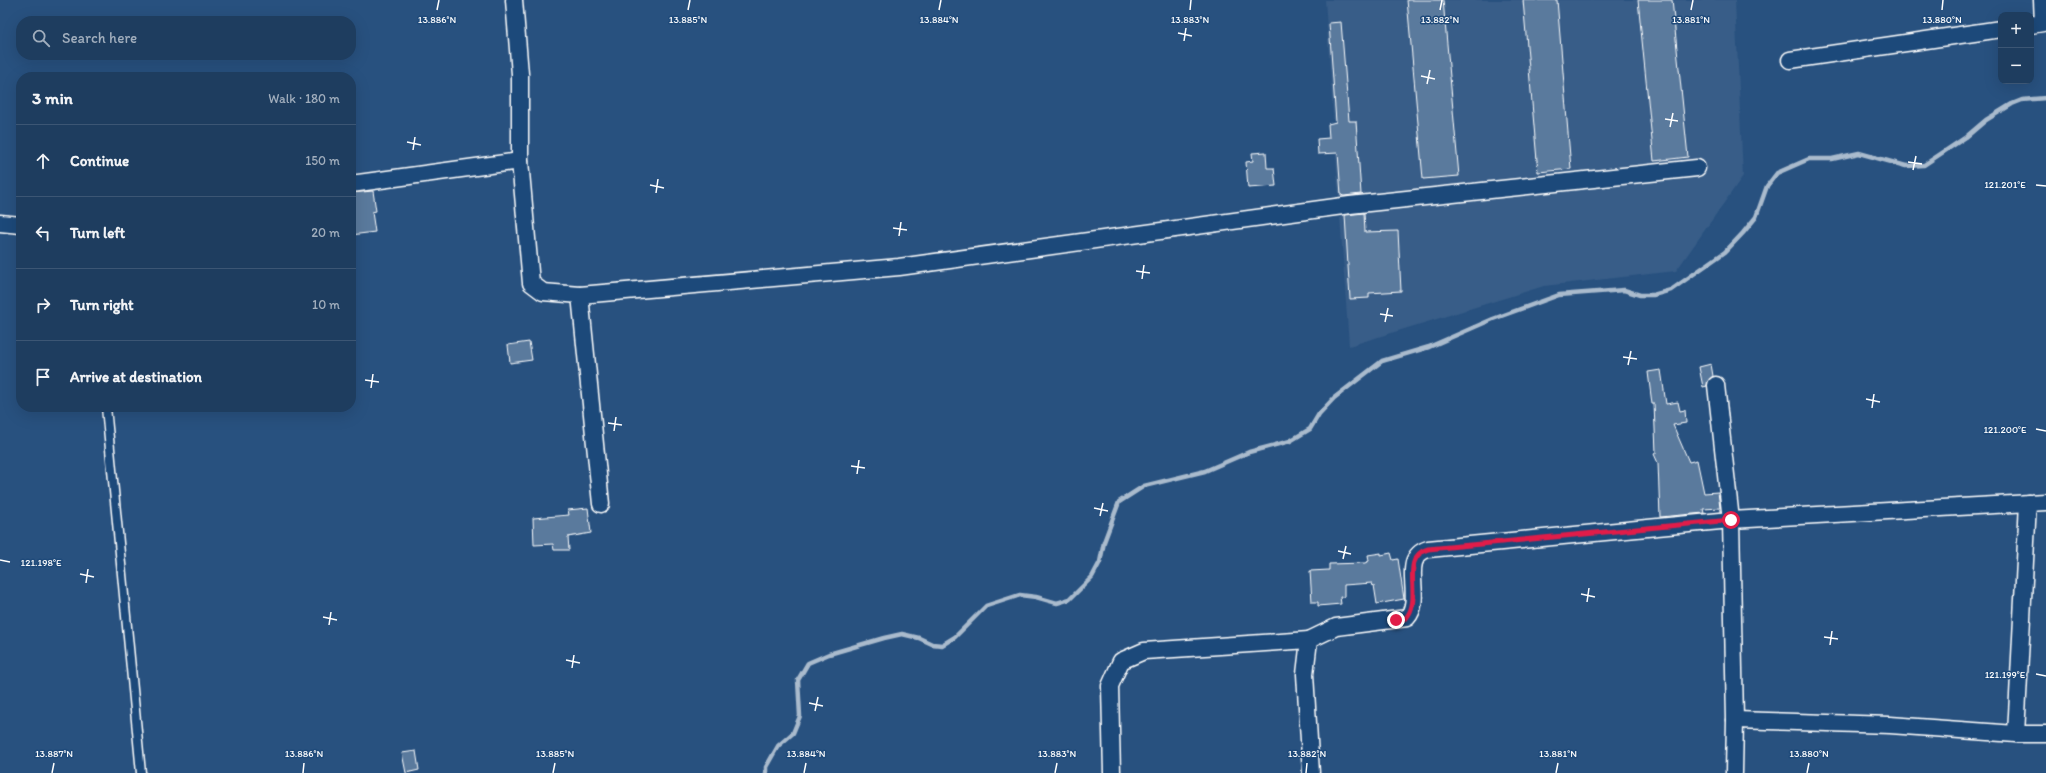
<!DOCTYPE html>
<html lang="en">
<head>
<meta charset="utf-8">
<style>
	:root { --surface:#1e3d5f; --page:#264465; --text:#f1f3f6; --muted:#a1aebd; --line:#3c5674 }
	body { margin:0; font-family:Itim,sans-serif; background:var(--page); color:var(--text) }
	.controls { position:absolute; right:12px; top:12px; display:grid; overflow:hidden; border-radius:8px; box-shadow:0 4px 16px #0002 }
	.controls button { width:36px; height:36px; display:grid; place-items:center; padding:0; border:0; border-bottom:1px solid var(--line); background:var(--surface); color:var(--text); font:20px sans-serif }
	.stop { position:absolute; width:12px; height:12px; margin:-9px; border:3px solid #e11d48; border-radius:50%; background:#fff }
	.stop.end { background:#e11d48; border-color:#fff; box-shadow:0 1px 4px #0008 }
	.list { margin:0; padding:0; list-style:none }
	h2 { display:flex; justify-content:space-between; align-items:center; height:52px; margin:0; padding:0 16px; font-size:17px }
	h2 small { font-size:13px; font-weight:400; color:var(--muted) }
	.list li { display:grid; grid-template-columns:26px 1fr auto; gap:12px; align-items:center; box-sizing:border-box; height:72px; padding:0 16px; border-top:1px solid var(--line) }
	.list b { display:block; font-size:15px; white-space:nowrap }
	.list em { font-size:13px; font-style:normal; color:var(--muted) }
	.icon { flex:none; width:22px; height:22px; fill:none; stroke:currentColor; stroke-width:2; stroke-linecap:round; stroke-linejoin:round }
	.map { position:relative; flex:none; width:2046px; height:773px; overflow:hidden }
	.search { position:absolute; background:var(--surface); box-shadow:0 4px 16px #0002; left:16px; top:16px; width:340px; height:44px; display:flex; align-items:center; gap:10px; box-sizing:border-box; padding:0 14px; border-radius:16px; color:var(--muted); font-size:15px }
	.panel { position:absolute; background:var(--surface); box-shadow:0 4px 16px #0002; left:16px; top:72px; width:340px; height:340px; border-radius:16px }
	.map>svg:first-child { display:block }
</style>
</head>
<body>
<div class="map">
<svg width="2046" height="773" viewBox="0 0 2046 773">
	<rect width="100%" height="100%" fill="#28517f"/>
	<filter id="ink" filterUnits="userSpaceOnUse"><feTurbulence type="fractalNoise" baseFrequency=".025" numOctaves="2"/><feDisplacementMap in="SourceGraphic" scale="8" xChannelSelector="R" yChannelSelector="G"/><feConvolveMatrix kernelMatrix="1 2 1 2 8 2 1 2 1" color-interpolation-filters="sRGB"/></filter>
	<g filter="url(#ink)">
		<path fill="#375d88" d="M1325,0H1735L1743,176L1676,271L1544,286L1349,346Z"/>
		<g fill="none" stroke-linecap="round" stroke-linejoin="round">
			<path stroke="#aabbcd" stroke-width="4.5" d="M766,773V767L778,746L793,733L800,716L798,680L808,663L829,654L884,638L902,634L919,638L932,644L942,645L955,637L986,606L1020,595L1036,597L1057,603L1070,599L1092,577L1100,562L1104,542L1119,502L1144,486L1205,471L1249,452L1290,441L1310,429L1319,414L1334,398L1382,361L1429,347L1493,319L1559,295L1624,290L1640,295H1653L1671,290L1725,252L1743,233L1756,217L1767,186L1777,173L1809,159H1832L1859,153L1906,166L1924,165L1966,137L1986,120L2012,104L2022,100L2046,98"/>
		</g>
		<g fill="#5a7a9d" stroke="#fff">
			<path d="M1407,0H1443L1459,176L1423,179Z"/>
			<path d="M1523,0H1557L1571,169L1538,172Z"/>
			<path d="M1638,0H1672L1688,157L1654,161Z"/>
			<path d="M1341,22L1349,121H1356L1361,194L1344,196L1341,195L1338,153L1318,154L1317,139L1329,138L1328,124L1336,122L1329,23Z"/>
			<path d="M1266,152L1267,168H1274L1276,186L1248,188L1246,162L1253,161L1252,153Z"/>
			<path d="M373,191L376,211L372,212L375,232L351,235V193Z"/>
			<path d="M1364,213L1365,232L1398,231L1401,291L1369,293V298L1350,299L1345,215Z"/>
			<path d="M529,342L532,360L510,363L508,345Z"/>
			<path d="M1711,364L1713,376L1708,381L1707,386L1703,387L1699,367Z"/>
			<path d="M1661,370L1666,404L1678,402L1680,411L1685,410L1686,423L1673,425L1689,462L1697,460L1704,493L1718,492L1720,508L1703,509L1704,513L1660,517L1658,463L1654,454L1656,453L1654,404H1652L1648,372Z"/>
			<path d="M588,508L591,533L568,537L569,550H554L553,544L534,545L533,518L569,515L568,510Z"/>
			<path d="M1381,553V555L1391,553L1393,560L1398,559L1404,599L1377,604L1374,585L1373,586L1372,583L1344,585V597H1340L1341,604L1318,606V602H1312L1310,571L1329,570V564L1365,563L1369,561L1368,555Z"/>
			<path d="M416,751L419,770L406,773L402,753Z"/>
		</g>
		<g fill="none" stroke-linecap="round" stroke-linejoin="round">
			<g stroke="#fff" stroke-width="11">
				<path id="lane" d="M106,407L141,773"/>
			</g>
			<g stroke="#fff" stroke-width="19">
				<g id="street">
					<path d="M514,0L520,74V161L531,283L543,292L580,295L899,267L1350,205L1697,168"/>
					<path d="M2031,25L2043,23L2042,0"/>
					<path d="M1790,60L2001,29"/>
					<path d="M351,184L520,161"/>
					<path d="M0,223L21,225"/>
					<path d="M580,295L601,504"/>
					<path d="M1716,385L1731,520L1735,720L1734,773"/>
					<path d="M1735,720L1890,725L2016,734H2046"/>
					<path d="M2016,734L2028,503"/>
					<path d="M1112,773L1110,686L1121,661L1144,651L1309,640"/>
					<path d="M1311,773L1305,674L1309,640L1336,627L1407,618C1425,598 1398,558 1428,549L1731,520L2046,502"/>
				</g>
			</g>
			<use href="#lane" stroke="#1f4a7a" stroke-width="8"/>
			<use href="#street" stroke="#1f4a7a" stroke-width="16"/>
		</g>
	</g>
	<g fill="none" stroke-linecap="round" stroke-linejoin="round" filter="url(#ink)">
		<path stroke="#e11d48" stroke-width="5" d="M1396,620L1406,618C1424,598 1398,558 1428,549L1731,520"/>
	</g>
	<path fill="none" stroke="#fff" stroke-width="1.5" d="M437,10L439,0M688,10L690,0M939,10L941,0M1190,10L1191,0M1440,10L1442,0M1691,10L1693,0M1942,10L1943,0M1178,33L1192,36M1184,41L1186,28M1421,76L1435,79M1427,84L1430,70M1665,119L1678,121M1670,127L1673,113M407,142L421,145M413,150L415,137M1908,162L1922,164M1913,170L1916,156M650,185L664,188M2036,185L2046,186M656,193L658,179M893,228L907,230M899,236L901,222M1136,271L1150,273M1142,279L1144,265M1380,314L1393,316M1385,322L1388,308M1623,357L1637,359M1628,365L1631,351M365,380L379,382M371,388L373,374M1866,399L1880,402M1872,408L1874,394M608,423L622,425M2036,429L2046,431M614,431L616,417M851,466L865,468M857,474L859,460M1094,508L1108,511M1100,516L1103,503M1338,551L1351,554M1343,559L1346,546M0,560L10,562M80,574L94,577M86,583L88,569M1581,594L1595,597M1587,602L1589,588M323,617L337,620M329,625L331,612M1824,637L1838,639M1830,645L1832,631M566,660L580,663M572,668L574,655M2036,674L2046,676M809,703L823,706M815,711L818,697M52,773L54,763M303,773L304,763M553,773L555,763M804,773L806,763M1055,773L1057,763M1306,773L1307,763M1556,773L1558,763M1807,773L1809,763"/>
	<g font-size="10" text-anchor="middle" fill="#fff" stroke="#1f4a7a" stroke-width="3" stroke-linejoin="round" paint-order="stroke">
		<text x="437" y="23">13.886°N</text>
		<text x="688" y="23">13.885°N</text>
		<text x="939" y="23">13.884°N</text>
		<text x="1190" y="23">13.883°N</text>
		<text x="1440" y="23">13.882°N</text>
		<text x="1691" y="23">13.881°N</text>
		<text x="1942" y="23">13.880°N</text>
		<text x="2005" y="188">121.201°E</text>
		<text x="2005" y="433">121.200°E</text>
		<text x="41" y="566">121.198°E</text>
		<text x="2005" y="678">121.199°E</text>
		<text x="54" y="757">13.887°N</text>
		<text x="304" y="757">13.886°N</text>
		<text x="555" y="757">13.885°N</text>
		<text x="806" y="757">13.884°N</text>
		<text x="1057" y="757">13.883°N</text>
		<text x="1307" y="757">13.882°N</text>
		<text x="1558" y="757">13.881°N</text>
		<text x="1809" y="757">13.880°N</text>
	</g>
</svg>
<div class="controls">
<button>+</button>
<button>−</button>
</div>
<div class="stop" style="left:1731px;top:520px"></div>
<div class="stop end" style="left:1396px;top:620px"></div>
<div class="search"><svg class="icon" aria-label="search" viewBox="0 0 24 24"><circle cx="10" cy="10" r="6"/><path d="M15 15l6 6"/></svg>Search here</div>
<section class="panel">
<h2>3 min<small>Walk · 180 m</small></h2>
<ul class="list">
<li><svg class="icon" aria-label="ahead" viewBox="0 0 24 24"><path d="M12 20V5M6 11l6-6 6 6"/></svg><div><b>Continue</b></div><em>150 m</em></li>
<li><svg class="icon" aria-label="left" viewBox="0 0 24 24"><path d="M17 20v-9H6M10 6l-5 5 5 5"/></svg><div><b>Turn left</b></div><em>20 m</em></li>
<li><svg class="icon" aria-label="right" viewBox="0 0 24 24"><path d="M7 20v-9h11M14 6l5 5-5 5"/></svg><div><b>Turn right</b></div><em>10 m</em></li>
<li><svg class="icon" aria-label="arrive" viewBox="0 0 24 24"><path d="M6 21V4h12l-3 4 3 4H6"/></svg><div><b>Arrive at destination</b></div></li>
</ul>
</section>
</div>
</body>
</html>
